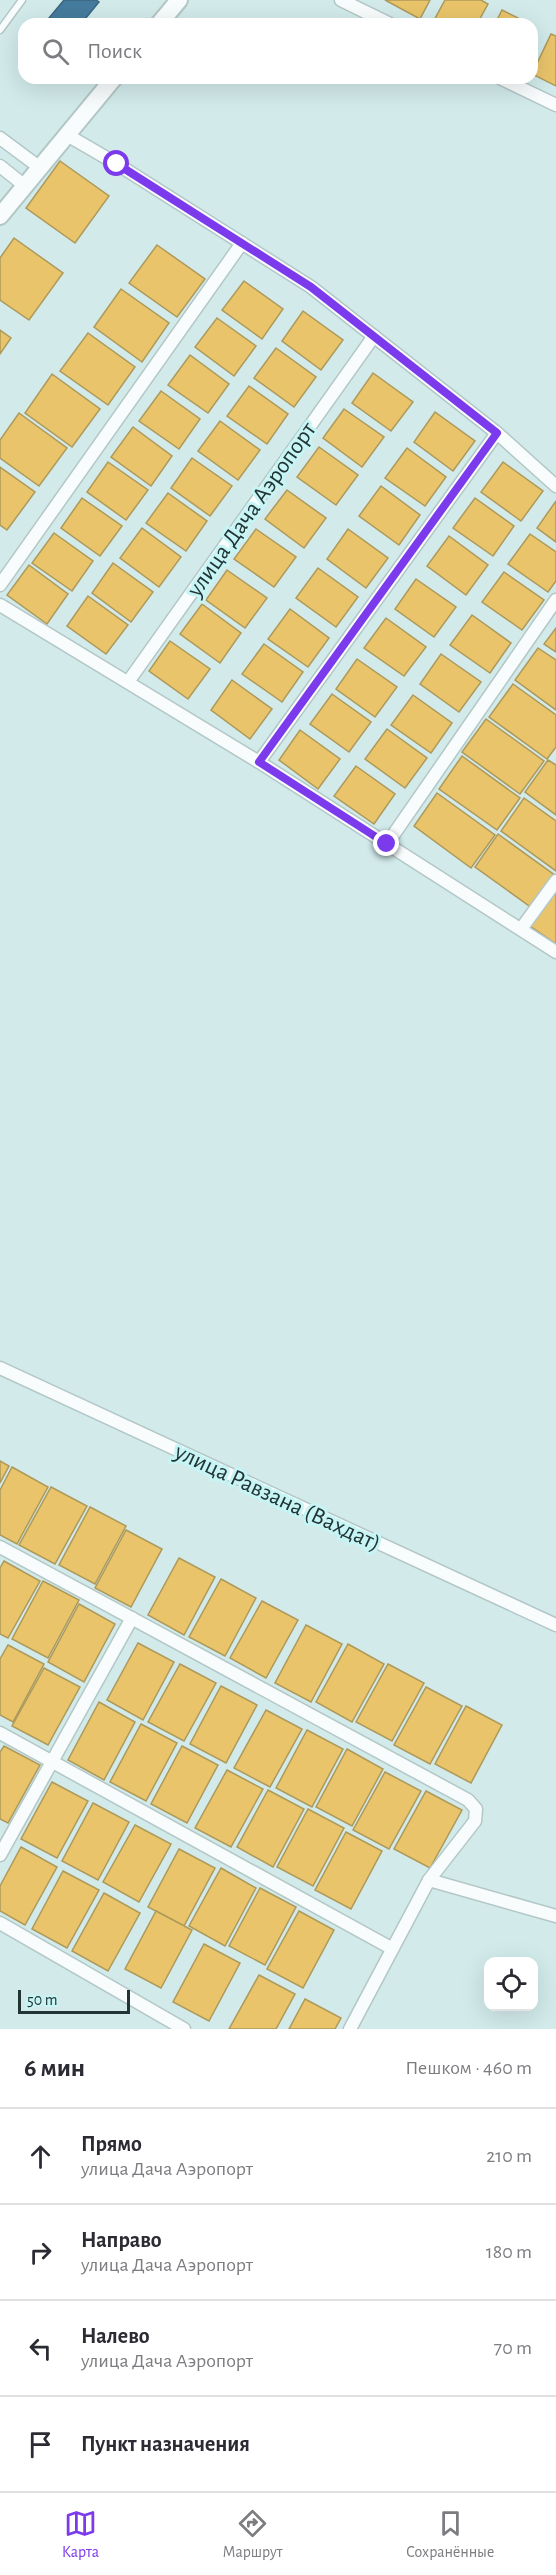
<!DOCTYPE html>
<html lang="ru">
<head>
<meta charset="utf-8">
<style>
	:root { --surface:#fff; --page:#f7f7f7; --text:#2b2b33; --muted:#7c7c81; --line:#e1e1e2; --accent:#7c3aed }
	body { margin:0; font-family:"Alegreya Sans",sans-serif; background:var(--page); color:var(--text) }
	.controls { position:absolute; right:18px; bottom:18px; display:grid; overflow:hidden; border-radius:12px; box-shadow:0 6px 24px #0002 }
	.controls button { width:54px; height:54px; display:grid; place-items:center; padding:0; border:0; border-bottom:2px solid var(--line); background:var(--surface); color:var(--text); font:30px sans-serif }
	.scale { position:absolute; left:18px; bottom:15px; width:112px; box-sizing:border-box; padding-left:6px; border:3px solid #223434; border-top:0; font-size:16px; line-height:21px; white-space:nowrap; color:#223434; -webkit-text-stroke:4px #c7f4f5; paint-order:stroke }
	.stop { position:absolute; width:18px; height:18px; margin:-14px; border:4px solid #7c3aed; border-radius:50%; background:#fff }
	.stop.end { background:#7c3aed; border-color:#fff; box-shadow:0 2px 6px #0008 }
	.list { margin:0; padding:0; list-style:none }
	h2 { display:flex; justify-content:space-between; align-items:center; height:78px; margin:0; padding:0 24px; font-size:26px }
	h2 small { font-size:20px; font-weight:400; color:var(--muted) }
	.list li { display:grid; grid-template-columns:39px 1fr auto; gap:18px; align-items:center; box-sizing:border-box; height:96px; padding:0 24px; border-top:2px solid var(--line) }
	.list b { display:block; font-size:22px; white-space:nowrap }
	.list p { margin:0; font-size:20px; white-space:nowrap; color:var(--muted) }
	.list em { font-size:20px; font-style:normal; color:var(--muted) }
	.icon { flex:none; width:33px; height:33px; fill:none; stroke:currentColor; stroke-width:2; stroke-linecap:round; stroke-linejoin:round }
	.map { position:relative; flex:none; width:556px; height:2029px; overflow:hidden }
	.search { position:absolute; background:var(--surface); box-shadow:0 6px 24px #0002; left:18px; right:18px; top:18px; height:66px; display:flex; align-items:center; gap:15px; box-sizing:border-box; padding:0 21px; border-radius:18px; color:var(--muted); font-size:22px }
	.sheet { height:462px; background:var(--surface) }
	nav { display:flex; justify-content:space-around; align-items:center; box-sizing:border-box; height:84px; border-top:2px solid var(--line); background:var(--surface); font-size:16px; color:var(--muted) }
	nav a { display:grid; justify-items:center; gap:3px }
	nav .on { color:var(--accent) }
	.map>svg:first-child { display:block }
</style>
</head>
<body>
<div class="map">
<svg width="556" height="2029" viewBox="0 0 556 2029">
	<rect width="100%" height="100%" fill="#d2eaea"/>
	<g fill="#e9c46a" stroke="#ad995a" stroke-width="1.5">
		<path d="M385,0H430L420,19Z"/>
		<path d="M445,0H481L488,4L477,24H432Z"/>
		<path d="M502,10L530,24H495Z"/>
		<path d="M551,34L556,36V86L532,74Z"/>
		<path d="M60,161L109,196L75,243L26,208Z"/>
		<path d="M14,238L63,273L29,320L0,300V258Z"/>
		<path d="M157,245L205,279L177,317L129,283Z"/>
		<path d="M244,281L283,309L262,339L222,310Z"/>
		<path d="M121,289L169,323L142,362L94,327Z"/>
		<path d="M303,311L343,340L321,370L282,341Z"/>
		<path d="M217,318L256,346L234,376L195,347Z"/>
		<path d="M0,330L11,338L0,354Z"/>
		<path d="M88,333L135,367L108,405L60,371Z"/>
		<path d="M276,348L316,377L294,407L254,378Z"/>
		<path d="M190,355L229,384L208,413L168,385Z"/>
		<path d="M373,373L413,402L391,431L352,403Z"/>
		<path d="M52,374L100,409L72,447L25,413Z"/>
		<path d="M249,386L288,414L267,444L227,416Z"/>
		<path d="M161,391L200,419L179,449L139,421Z"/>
		<path d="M344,409L384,437L362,467L323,438Z"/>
		<path d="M435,412L475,441L453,471L414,442Z"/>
		<path d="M19,413L67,448L39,486L0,458V440Z"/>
		<path d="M220,421L260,450L238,480L198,451Z"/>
		<path d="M133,427L172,456L151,486L111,457Z"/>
		<path d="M319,447L358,475L336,505L297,477Z"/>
		<path d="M407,448L446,477L425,506L385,478Z"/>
		<path d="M192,458L232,486L210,516L171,488Z"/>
		<path d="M108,462L148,490L126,520L87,492Z"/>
		<path d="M503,462L543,491L521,521L481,492Z"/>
		<path d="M0,467L35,492L7,530L0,525Z"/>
		<path d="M381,486L420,515L399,545L359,516Z"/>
		<path d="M287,490L326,518L304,548L265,519Z"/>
		<path d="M168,493L207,521L186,551L146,523Z"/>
		<path d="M82,498L122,526L100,556L61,528Z"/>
		<path d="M475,498L514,526L493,556L453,528Z"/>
		<path d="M556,501V542L537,528Z"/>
		<path d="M142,528L181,557L159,587L120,558Z"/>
		<path d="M256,529L296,557L274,587L234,559Z"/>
		<path d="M348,529L388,558L366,588L327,559Z"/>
		<path d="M54,533L93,561L72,591L32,563Z"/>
		<path d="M530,534L556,552V581L548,592L508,564Z"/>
		<path d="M449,536L488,565L466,595L427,566Z"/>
		<path d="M113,563L153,592L131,622L92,593Z"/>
		<path d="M29,565L68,594L47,624L7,595Z"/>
		<path d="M318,568L358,597L336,627L296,598Z"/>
		<path d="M227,570L267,598L245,628L206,600Z"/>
		<path d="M504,572L544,600L522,630L482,602Z"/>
		<path d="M416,579L456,607L434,637L395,609Z"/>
		<path d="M88,596L128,625L106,654L67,626Z"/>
		<path d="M202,604L241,633L220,663L180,634Z"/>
		<path d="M290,609L329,638L308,667L268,639Z"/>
		<path d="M472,615L511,643L490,673L450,645Z"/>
		<path d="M386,618L426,647L404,676L364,648Z"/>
		<path d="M556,628V652L544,644Z"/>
		<path d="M170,641L210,669L188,699L149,671Z"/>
		<path d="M264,644L303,672L282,702L242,674Z"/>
		<path d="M538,648L556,660V710L515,680Z"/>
		<path d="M441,654L481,682L459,712L420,684Z"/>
		<path d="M357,659L397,687L375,717L336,689Z"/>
		<path d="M232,680L272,709L250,739L211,710Z"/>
		<path d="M513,684L556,715V747L547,759L489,717Z"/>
		<path d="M332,694L371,722L349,752L310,724Z"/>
		<path d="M413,695L452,723L431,753L391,725Z"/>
		<path d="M486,719L544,761L520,794L462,752Z"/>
		<path d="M387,729L427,758L405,788L365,759Z"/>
		<path d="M300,730L340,759L318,789L279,760Z"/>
		<path d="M462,756L520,798L497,830L439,789Z"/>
		<path d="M548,760L556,765V815L525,792Z"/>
		<path d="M356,766L395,794L374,824L334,796Z"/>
		<path d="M437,793L495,835L471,868L414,826Z"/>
		<path d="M524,798L556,821V871L501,831Z"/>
		<path d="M498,834L556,876L532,908L475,867Z"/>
		<path d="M554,893L556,895V944L530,926Z"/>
		<path d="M0,1461L9,1466L0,1483Z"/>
		<path d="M12,1467L48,1487L17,1544L0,1535V1490Z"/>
		<path d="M51,1487L87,1506L55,1564L19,1545Z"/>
		<path d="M90,1507L126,1526L95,1584L59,1565Z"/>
		<path d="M126,1530L162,1549L131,1607L95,1588Z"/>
		<path d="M179,1558L215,1577L184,1635L148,1615Z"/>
		<path d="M4,1561L40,1581L8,1638L0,1634V1568Z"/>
		<path d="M221,1579L256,1598L225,1656L189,1637Z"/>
		<path d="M43,1581L79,1600L48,1658L12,1639Z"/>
		<path d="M262,1601L298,1620L266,1678L230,1658Z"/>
		<path d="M79,1604L115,1624L84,1682L48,1662Z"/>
		<path d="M306,1625L342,1644L311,1702L275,1683Z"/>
		<path d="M138,1643L174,1662L143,1720L107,1700Z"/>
		<path d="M348,1644L384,1664L352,1722L316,1702Z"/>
		<path d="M8,1645L44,1664L13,1722L0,1715V1659Z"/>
		<path d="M180,1664L216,1683L184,1741L148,1722Z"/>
		<path d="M388,1664L424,1683L392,1741L356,1722Z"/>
		<path d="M44,1668L80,1687L48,1745L12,1726Z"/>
		<path d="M221,1686L257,1705L226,1763L190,1744Z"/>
		<path d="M426,1687L462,1706L430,1764L394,1745Z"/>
		<path d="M99,1702L135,1722L104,1780L68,1760Z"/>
		<path d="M466,1706L502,1725L471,1783L435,1764Z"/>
		<path d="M266,1710L302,1729L270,1787L234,1768Z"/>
		<path d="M141,1724L177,1743L146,1801L110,1782Z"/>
		<path d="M307,1730L343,1749L312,1807L276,1788Z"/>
		<path d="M4,1746L40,1765L8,1823L0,1819V1752Z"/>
		<path d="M182,1746L218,1765L187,1823L151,1804Z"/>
		<path d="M347,1749L383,1769L352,1826L316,1807Z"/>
		<path d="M227,1770L263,1789L231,1847L195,1828Z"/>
		<path d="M385,1772L421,1791L389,1849L353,1830Z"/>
		<path d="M52,1782L88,1801L57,1858L21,1839Z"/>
		<path d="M268,1790L304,1809L273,1867L237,1847Z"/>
		<path d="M426,1791L462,1810L430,1868L394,1849Z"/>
		<path d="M93,1803L129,1822L98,1880L62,1861Z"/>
		<path d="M308,1809L344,1828L313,1886L277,1867Z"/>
		<path d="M135,1825L171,1844L139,1902L103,1882Z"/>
		<path d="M346,1832L382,1851L351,1909L315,1890Z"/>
		<path d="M21,1847L57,1867L25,1925L0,1911V1886Z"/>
		<path d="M179,1849L215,1868L184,1926L148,1907Z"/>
		<path d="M221,1868L256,1888L225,1946L189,1926Z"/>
		<path d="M63,1871L99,1890L67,1948L32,1929Z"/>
		<path d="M260,1888L296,1907L265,1965L229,1946Z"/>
		<path d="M104,1893L140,1913L108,1971L72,1951Z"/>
		<path d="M156,1911L192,1930L161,1988L125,1969Z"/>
		<path d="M299,1911L334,1930L303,1988L267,1969Z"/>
		<path d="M204,1944L240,1963L209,2021L173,2002Z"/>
		<path d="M259,1975L295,1994L276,2029H229Z"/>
		<path d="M305,1999L341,2018L335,2029H289Z"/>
	</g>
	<path fill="#457b9d" stroke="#3a667e" stroke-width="1.5" d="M64,0H96L99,2L81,24H44Z"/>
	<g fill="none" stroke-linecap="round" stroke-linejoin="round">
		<g stroke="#b3c7c7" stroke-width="9">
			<path id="service" d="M0,30L22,0"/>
		</g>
		<g stroke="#b3c7c7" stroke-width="15">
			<g id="minor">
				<path d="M341,0L390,24"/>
				<path d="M500,78L556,105"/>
				<path d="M67,135L117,164L311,287L497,433L556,486"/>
				<path d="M0,138L39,167"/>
				<path d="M0,166L25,186"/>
				<path d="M0,585L242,243"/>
				<path d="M0,605L259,762L556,952"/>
				<path d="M128,682L374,336"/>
				<path d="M259,762L497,433"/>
				<path d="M387,844L556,600"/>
				<path d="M521,929L556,881"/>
				<path d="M0,1368L556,1625"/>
				<path d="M0,1547L468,1800L476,1809L475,1821L429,1880L350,2029"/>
				<path d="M0,1733L391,1948"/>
				<path d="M0,1855L132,1618"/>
				<path d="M429,1880L556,1916"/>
				<path d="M0,1923L184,2029"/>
			</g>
		</g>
		<g stroke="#b3c7c7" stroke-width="20">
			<g id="secondary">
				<path d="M159,24L179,0"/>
				<path d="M0,216L114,78"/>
			</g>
		</g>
		<use href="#service" stroke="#f8fcfc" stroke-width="6"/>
		<use href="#minor" stroke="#f8fcfc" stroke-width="12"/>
		<use href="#secondary" stroke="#f8fcfc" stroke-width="16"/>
	</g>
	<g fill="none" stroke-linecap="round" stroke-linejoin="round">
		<path stroke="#7c3aed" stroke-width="8" d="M117,164L311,287L497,433L259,762L387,844"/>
	</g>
	<g text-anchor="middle" stroke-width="6" stroke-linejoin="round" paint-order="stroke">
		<g font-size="24" fill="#223434" stroke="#c7f4f5">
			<text transform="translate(251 509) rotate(-55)" y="8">улица Дача Аэропорт</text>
			<text transform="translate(278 1497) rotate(25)" y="8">улица Равзана (Вахдат)</text>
		</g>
	</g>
</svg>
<div class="controls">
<button><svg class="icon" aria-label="locate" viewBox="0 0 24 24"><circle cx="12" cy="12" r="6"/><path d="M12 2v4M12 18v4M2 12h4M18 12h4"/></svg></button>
</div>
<div class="scale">50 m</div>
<div class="stop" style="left:117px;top:164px"></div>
<div class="stop end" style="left:387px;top:844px"></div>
<div class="search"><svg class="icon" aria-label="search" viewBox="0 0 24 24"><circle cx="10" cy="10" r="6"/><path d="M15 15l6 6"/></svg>Поиск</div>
</div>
<section class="sheet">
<h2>6 мин<small>Пешком · 460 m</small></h2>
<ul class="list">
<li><svg class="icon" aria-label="ahead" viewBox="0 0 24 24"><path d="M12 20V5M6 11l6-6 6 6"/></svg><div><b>Прямо</b><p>улица Дача Аэропорт</p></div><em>210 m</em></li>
<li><svg class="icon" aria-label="right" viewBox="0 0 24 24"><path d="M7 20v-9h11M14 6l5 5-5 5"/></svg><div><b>Направо</b><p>улица Дача Аэропорт</p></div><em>180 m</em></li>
<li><svg class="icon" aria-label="left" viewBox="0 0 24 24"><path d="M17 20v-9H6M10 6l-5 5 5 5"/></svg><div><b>Налево</b><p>улица Дача Аэропорт</p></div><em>70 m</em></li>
<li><svg class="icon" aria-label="arrive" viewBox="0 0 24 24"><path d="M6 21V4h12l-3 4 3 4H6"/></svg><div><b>Пункт назначения</b></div></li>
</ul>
</section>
<nav>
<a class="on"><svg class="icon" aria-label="map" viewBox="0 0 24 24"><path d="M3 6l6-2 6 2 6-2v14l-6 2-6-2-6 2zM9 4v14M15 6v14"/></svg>Карта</a>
<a><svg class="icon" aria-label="directions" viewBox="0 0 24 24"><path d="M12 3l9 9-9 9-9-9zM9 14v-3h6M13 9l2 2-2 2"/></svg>Маршрут</a>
<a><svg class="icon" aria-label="saved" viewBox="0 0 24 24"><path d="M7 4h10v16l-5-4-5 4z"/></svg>Сохранённые</a>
</nav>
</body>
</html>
